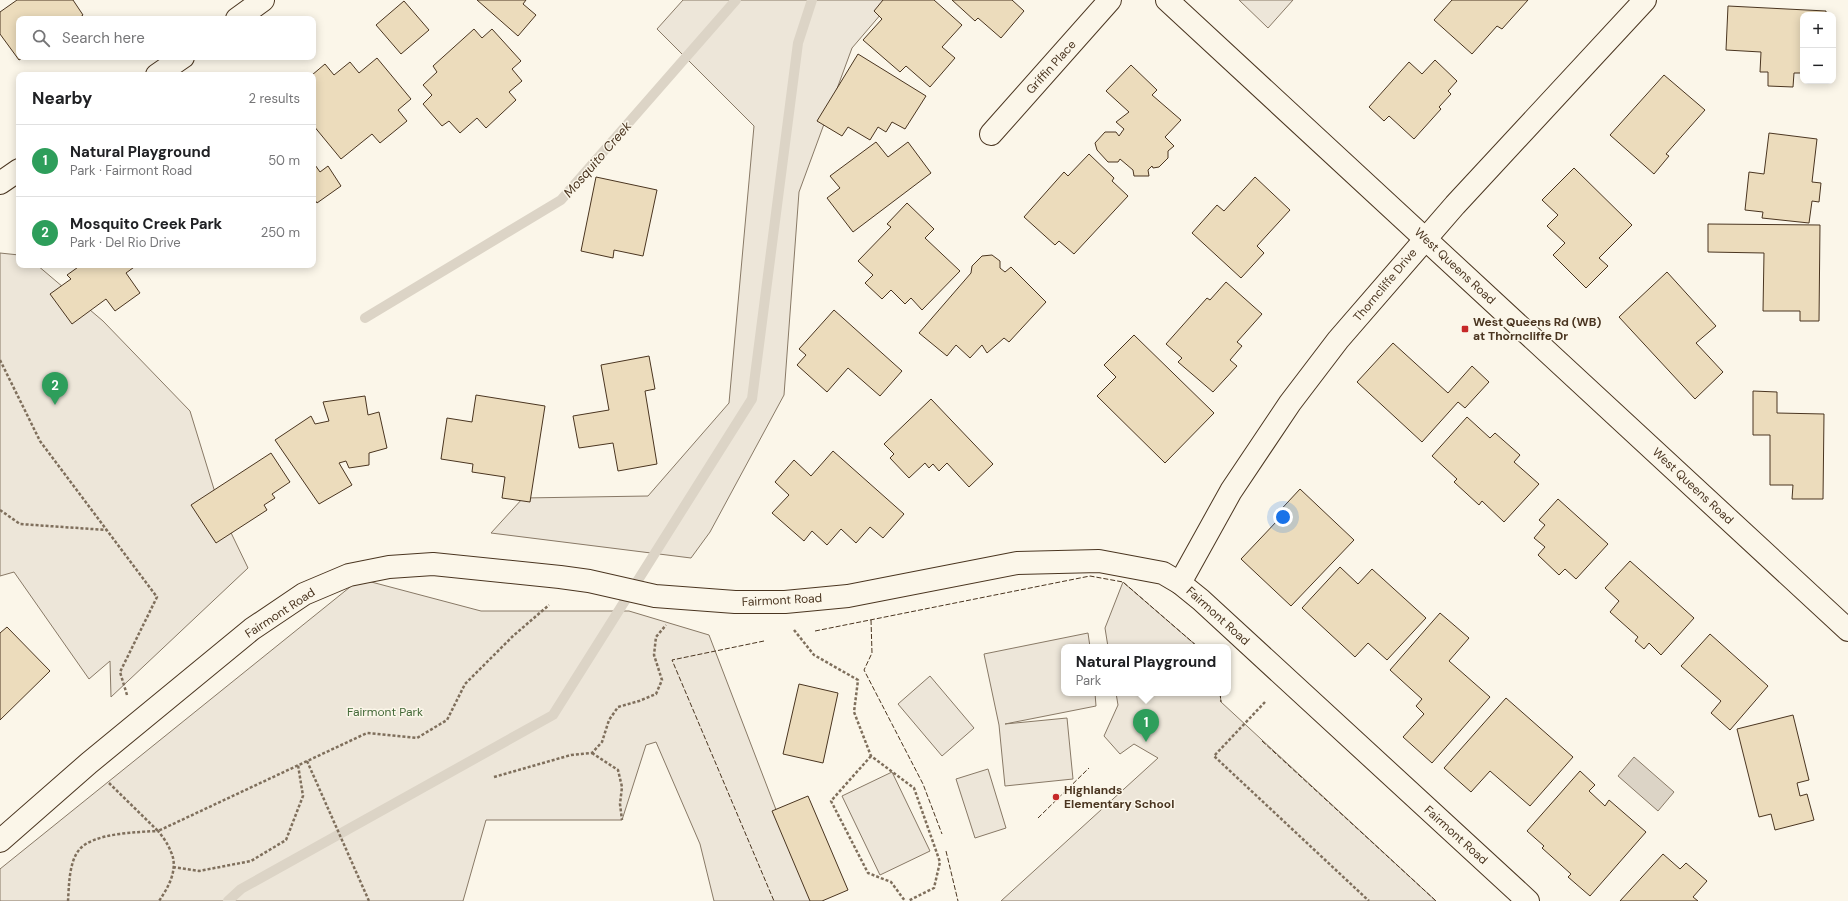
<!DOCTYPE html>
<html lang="en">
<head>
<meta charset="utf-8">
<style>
	:root { --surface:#fff; --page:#f6f6f6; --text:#202124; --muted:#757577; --line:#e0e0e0; --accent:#d93025 }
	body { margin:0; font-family:"DM Sans",sans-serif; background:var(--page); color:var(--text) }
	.controls { position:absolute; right:12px; top:12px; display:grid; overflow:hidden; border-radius:8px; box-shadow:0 2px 10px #0003 }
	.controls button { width:36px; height:36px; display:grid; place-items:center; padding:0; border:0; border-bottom:1px solid var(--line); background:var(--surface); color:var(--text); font:20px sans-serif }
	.you { position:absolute; left:1283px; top:517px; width:14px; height:14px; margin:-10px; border:3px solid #fff; border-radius:50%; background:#1a73e8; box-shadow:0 0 0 6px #1a73e833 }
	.badge { display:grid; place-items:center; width:26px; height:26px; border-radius:50%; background:var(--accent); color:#fff; font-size:13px; font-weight:700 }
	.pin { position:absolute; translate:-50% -33px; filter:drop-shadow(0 1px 2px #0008) }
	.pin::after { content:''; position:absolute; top:21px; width:14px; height:12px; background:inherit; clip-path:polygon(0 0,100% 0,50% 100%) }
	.popup { position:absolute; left:1061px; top:644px; width:170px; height:52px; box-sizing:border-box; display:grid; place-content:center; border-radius:8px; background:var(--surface); filter:drop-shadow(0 1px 3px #0005); font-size:13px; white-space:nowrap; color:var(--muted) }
	.popup b { font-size:15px; color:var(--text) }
	.popup::after { content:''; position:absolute; left:50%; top:100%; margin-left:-8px; border:8px solid transparent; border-top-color:var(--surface) }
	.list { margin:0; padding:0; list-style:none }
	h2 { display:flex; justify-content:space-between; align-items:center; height:52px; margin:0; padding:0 16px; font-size:17px }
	h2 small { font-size:13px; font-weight:400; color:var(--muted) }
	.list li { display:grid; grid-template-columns:26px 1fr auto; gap:12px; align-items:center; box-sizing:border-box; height:72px; padding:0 16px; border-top:1px solid var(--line) }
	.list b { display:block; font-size:15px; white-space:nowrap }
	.list p { margin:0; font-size:13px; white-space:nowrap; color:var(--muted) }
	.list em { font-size:13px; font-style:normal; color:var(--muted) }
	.icon { flex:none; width:22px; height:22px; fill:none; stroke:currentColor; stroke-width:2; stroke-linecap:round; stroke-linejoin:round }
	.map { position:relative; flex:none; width:1848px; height:901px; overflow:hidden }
	.search { position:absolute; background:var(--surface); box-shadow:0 2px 10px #0003; left:16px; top:16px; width:300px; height:44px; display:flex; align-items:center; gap:10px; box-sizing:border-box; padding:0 14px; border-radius:8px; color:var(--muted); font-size:15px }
	.panel { position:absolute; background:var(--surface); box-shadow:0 2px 10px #0003; left:16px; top:72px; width:300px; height:196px; border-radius:8px }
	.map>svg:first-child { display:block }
</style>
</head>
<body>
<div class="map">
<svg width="1848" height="901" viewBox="0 0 1848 901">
	<rect width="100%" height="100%" fill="#fbf6e9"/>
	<g fill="#ede6d9" stroke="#887966">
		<path d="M683,0H893L852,48L799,192L784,395L710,532L691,558L491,533L523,498L648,496L729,403L754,126L657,29Z"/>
		<path d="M1239,0H1293L1268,28Z"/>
		<path d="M0,253L19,255V265H37L103,321L190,411L221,512L248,568L111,697L110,661L89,679L14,572L0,576Z"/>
		<path d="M360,579L481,611H629L709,635L811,901H714L700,844L656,742L646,745L622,820H486L463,901H0V869Z"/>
		<path d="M1123,582L1124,583L1198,647H1108L1105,628Z"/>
		<path d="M1088,633L1090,647H1064V693H1095L1096,706L1005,724L1067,718L1073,779L1005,786L999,725L984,654Z"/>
		<path d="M930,676L974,728L942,756L898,704Z"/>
		<path d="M1116,693H1220L1221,702L1436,901H1001L1158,758L1134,744L1120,754L1104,736L1118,705Z"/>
		<path d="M988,769L1006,828L975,838L956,779Z"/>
		<path d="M892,772L930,851L880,875L842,796Z"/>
	</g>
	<path fill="#dcd4c6" stroke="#887966" d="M1634,757L1674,792L1658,811L1618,776Z"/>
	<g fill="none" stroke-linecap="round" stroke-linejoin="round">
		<g stroke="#dcd4c6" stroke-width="10">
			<path d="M365,318L561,200L736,0"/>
			<path d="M228,901L241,889L553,715L752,399L798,43L812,0"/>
		</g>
	</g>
	<g fill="#ecdcbc" stroke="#4a3520">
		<path d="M17,0H73L83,15L78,19H19V57H24L19,60L0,34V12Z"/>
		<path d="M477,0H526L523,4L536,15L518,36Z"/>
		<path d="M883,0H934L962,25L942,47L955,58L930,87L906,66L900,72L863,40L882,19L874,11Z"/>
		<path d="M952,0H1012L1024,11L1001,38L978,18L975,21Z"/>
		<path d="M1452,0H1528L1502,29L1497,26L1472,54L1434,20Z"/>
		<path d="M404,1L429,30L401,54L376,25Z"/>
		<path d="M1728,6L1826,11V15H1803V73H1794L1793,87L1768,86V72H1760L1761,52L1726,50Z"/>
		<path d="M474,29L482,38L492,29L521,61L512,69L522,81L509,92L516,100L486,128L477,118L460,133L449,121L442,126L423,104L432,95L423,85L437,72L433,66Z"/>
		<path d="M858,54L926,96L905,129L892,122L886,132L878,127L870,140L848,127L842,136L817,121Z"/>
		<path d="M377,58L411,99L398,110L407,121L380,143L372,134L341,159L313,125L312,75L325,64L334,75L350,62L359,73Z"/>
		<path d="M1435,60L1457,81L1448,91L1451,94L1439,107L1441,109L1414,139L1389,116L1384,121L1369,107L1409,62L1422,74Z"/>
		<path d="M1131,65L1157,90L1152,95L1181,120L1165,137L1174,146L1168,151V158L1159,167L1153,168L1152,166L1148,170L1149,176H1134L1133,170L1120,159L1118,162H1108L1097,150L1095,143L1105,132H1116L1119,136L1124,129L1116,122L1129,112L1106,91Z"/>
		<path d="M1664,75L1705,110L1666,154L1669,156L1654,174L1610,135Z"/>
		<path d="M1769,133L1817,139L1812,182L1821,183L1819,202L1812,201L1809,223L1762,218L1763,212L1745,210L1749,172L1764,174Z"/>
		<path d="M876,142L888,157L908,142L931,173L853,232L827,198L840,188L830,176Z"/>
		<path d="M1089,154L1114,178L1112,181L1128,196L1074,254L1059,241L1055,245L1024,217L1064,172L1068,176Z"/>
		<path d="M313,162L320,172L328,166L341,186L317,203L313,197Z"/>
		<path d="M1574,168L1632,225L1599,258L1608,266L1586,288L1553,255L1565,243L1547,226L1558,215L1542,200Z"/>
		<path d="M596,177L657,190L643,256L614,250L613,258L581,251Z"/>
		<path d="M1255,177L1290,210L1257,246L1264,253L1241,278L1192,233L1217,205L1224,211Z"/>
		<path d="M907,203L934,229L925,238L960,271L922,310L911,298L905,304L891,290L882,299L865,283L873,275L858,261L891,227L887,224Z"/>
		<path d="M1708,224L1820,225L1819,321H1800V311H1763L1764,253L1708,252Z"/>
		<path d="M992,255L1000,261V268L1005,272L1011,267L1046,302L1009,342L1004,338L987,353L982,345L970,358L956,345L947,356L919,333L971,273L972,266L982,256Z"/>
		<path d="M81,265H137L126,273L140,293L115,311L106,299L72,324L50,294L71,279L67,275Z"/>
		<path d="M1667,272L1716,326L1696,343L1723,372L1695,399L1619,317Z"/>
		<path d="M1226,282L1262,314L1237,342L1242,346L1230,360L1237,366L1213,392L1178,362L1182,358L1166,344L1207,298L1210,300Z"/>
		<path d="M834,310L902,371L880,396L848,368L827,392L797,365L806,355L799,349Z"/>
		<path d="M1134,335L1214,413L1165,463L1097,396L1116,377L1104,365Z"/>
		<path d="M1393,343L1448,393L1472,366L1489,382L1465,408L1458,402L1422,442L1357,382Z"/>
		<path d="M649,356L655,389L645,391L657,464L618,471L613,443L579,448L573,416L609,410L601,365Z"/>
		<path d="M1753,391L1777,392V413L1824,414L1823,499H1792L1793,485H1770V435H1753Z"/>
		<path d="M476,395L545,406L530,502L502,498L505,477L472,472L473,464L441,459L447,418L472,422Z"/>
		<path d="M365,396L368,415L379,412L387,448L369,453V465L349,468L346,461L339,463L352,485L319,504L275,440L311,416L315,424L329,421L323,402Z"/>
		<path d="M931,399L993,464L969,487L947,463L939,471L933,464L929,468L925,463L909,478L890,458L894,454L884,444Z"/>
		<path d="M1467,417L1490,438L1495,433L1520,455L1514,462L1539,484L1504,522L1482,501L1479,505L1454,482L1457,479L1432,456Z"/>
		<path d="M833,451L904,514L883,538L870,527L856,543L841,529L827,545L812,531L804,541L772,513L789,495L775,482L794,460L811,476Z"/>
		<path d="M271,453L290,482L272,494L275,498L264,505L267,510L216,543L191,505Z"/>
		<path d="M1300,489L1354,540L1291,606L1241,559L1277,521L1274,517Z"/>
		<path d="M1558,499L1608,544L1576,579L1565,569L1559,575L1538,555L1545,547L1534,538L1545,525L1539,520Z"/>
		<path d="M1630,561L1694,618L1661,655L1649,643L1644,649L1635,641L1638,637L1610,612L1619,601L1605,588Z"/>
		<path d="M1340,567L1358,584L1372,569L1426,618L1387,660L1368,643L1355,657L1302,608Z"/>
		<path d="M1440,613L1469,638L1449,661L1490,697L1432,763L1403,737L1424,714L1416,706L1422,699L1390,670Z"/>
		<path d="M7,627L50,671L0,720V633Z"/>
		<path d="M1710,634L1768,686L1730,730L1711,713L1721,701L1681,666Z"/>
		<path d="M799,684L838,693L823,763L783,754Z"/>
		<path d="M1506,698L1573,757L1530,806L1490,771L1471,792L1444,768Z"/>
		<path d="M1793,715L1809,780L1797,783L1800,796L1807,794L1814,820L1775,830L1771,814L1759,817L1737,729Z"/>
		<path d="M1580,771L1595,785L1589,791L1605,806L1609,800L1646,832L1590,896L1568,877L1571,874L1542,848L1544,846L1527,831Z"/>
		<path d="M808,796L848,890L822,901H810L772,811Z"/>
		<path d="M1663,854L1680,869L1686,863L1707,881L1693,897L1698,901H1620Z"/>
	</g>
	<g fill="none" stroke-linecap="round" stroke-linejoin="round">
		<g stroke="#4a3520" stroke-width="24">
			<g id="minor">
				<path d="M237,19L263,0"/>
				<path d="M157,75L183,57"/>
				<path d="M991,134L1110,0"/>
				<path d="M0,183L19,170"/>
				<path d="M1180,583L1231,491L1290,403L1338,340L1455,205L1645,0"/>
				<path d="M0,841L89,763L252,629L304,594L349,575L389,567L433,564L560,577L589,581L655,596L735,602H785L848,596L1017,563L1099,561L1163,573L1180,583L1201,600L1528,901"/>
			</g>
		</g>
		<g stroke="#4a3520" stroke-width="24">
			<path id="secondary" d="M1167,0L1848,630"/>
		</g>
		<g stroke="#7f6f5c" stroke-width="2.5" stroke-dasharray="3 2" stroke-linecap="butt">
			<path d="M0,360L40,441L157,597L120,672L127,695"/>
			<path d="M0,510L20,524L106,530"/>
			<path d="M794,630L814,655L858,680L854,712L871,756L914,788L940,862L934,888L908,901"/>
			<path d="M1265,702L1214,756L1369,901"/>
			<path d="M592,753L618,770L622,787L620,804L622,820"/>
			<path d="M871,756L831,801L868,873L891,882L905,901"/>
			<path d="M307,761L369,901"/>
			<path d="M494,777L571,755L592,753L602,742L609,720L618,707L639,701L656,694L662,680L654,655L656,637L666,625"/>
			<path d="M109,783L158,831L367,733L417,738L447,720L465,684L513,636L549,605"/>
			<path d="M173,867L199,871L251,861L286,840L303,796L298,765"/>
			<path d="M68,901C69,886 69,862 79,850C92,833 138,832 158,831C163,837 168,844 171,852C179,869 168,888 159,901"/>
		</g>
		<use href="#minor" stroke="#fbf6e9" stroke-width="22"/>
		<use href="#secondary" stroke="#fbf6e9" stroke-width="22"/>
		<g stroke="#4a3520" stroke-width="1" stroke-dasharray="5 2" stroke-linecap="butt">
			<path d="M871,620L872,653L864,670L923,784L942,834"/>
			<path d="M815,631L1090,576L1123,582L1198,647"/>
			<path d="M764,641L672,660L774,901"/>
			<path d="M1220,693L1221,702"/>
			<path d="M1262,741L1436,901"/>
			<path d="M1038,818L1089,768"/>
			<path d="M946,851L958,901"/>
		</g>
	</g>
	<g fill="#c62828" stroke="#fbf6e9" stroke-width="1.5">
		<rect x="1461" y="325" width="8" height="8" rx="2"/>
		<circle cx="1056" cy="797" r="4"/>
	</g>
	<g text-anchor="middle" stroke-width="3" stroke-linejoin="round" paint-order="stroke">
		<g font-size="12" fill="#4a3520" stroke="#fbf6e9">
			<text transform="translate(1051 67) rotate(-48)" y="4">Griffin Place</text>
			<text transform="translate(1455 266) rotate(43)" y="4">West Queens Road</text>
			<text transform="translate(1385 285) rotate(-50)" y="4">Thorncliffe Drive</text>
			<text transform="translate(1693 486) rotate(43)" y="4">West Queens Road</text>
			<text transform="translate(782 600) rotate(-3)" y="4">Fairmont Road</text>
			<text transform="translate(280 613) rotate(-33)" y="4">Fairmont Road</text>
			<text transform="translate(1218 616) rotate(42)" y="4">Fairmont Road</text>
			<text transform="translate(1456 835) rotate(42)" y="4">Fairmont Road</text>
		</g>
		<g font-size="12" font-weight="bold" fill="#4a3520" stroke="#fbf6e9" text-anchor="start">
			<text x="1473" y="326">West Queens Rd (WB)<tspan x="1473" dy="14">at Thorncliffe Dr</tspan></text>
			<text x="1064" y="794">Highlands<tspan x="1064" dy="14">Elementary School</tspan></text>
		</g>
		<g font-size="12" fill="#436837" stroke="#fbf6e9">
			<text x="385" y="716">Fairmont Park</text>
		</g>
		<g font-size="13" font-style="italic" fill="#4a3520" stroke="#fbf6e9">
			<text transform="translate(597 159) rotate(-49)" y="5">Mosquito Creek</text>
		</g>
	</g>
</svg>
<div class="controls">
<button>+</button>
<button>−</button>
</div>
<div class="you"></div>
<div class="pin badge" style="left:1146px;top:742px;background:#2e9e5b">1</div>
<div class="popup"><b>Natural Playground</b>Park</div>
<div class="pin badge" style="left:55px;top:405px;background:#2e9e5b">2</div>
<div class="search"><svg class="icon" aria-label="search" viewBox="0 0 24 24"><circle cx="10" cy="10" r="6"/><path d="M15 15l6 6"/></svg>Search here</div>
<section class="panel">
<h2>Nearby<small>2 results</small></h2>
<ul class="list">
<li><span class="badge" style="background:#2e9e5b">1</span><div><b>Natural Playground</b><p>Park · Fairmont Road</p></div><em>50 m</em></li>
<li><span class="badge" style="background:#2e9e5b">2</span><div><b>Mosquito Creek Park</b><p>Park · Del Rio Drive</p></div><em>250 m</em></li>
</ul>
</section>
</div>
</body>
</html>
